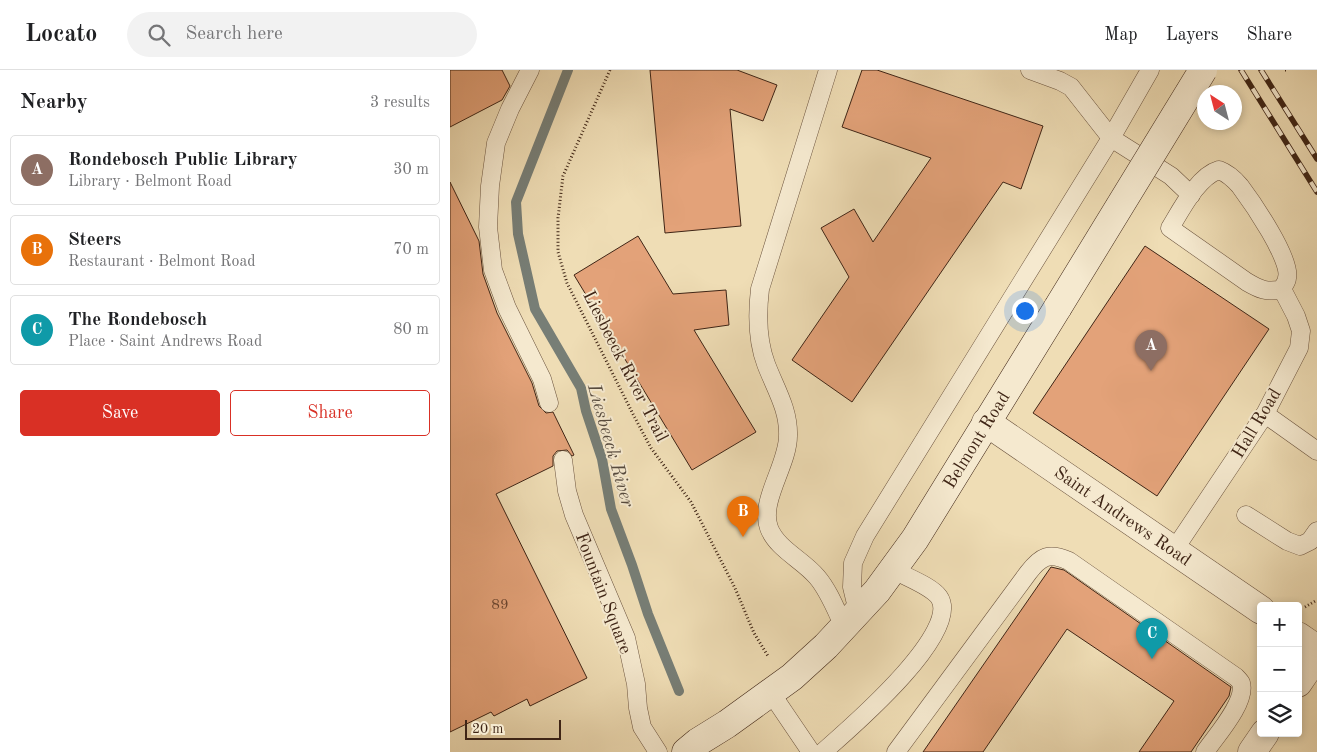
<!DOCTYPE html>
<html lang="en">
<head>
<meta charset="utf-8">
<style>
	:root { --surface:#fff; --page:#f2f2f2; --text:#202124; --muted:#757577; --line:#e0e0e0; --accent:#d93025 }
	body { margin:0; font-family:"Old Standard TT",serif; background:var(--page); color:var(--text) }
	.controls { position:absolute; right:15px; bottom:15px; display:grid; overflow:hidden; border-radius:5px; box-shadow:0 2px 8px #0003 }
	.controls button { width:45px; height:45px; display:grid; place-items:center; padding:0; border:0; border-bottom:1px solid var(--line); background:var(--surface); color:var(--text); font:25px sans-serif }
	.compass { position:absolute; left:747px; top:15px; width:45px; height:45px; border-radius:50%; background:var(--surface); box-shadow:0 2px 8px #0003; rotate:324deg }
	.scale { position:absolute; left:15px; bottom:12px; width:96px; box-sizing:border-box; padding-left:5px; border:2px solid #3f2516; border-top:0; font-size:14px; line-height:18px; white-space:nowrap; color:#3f2516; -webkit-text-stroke:4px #f5e9cf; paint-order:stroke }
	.you { position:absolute; left:574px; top:240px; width:18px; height:18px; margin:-12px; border:4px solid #fff; border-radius:50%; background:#1a73e8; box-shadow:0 0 0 8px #1a73e833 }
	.badge { display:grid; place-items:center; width:32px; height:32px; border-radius:50%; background:var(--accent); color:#fff; font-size:16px; font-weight:700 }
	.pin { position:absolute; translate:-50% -41px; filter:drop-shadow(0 1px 2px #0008) }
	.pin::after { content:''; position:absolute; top:26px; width:18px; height:15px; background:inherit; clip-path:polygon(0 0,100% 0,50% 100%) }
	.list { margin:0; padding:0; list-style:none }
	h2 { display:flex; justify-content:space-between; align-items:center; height:65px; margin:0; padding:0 20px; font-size:21px }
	h2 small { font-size:16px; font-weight:400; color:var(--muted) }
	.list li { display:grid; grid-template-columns:32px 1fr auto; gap:15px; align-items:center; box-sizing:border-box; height:70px; margin:0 10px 10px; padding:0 10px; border:1px solid var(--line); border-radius:5px }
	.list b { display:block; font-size:19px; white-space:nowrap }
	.list p { margin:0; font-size:16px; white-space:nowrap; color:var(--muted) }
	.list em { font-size:16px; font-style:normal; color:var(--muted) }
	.actions { display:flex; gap:10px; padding:15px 20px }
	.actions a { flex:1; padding:11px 0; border:1px solid var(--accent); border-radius:5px; text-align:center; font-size:18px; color:var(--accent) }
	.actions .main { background:var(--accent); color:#fff }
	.icon { flex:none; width:28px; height:28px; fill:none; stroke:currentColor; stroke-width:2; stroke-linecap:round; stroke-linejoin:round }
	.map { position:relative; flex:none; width:867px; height:682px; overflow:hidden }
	header { display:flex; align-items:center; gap:30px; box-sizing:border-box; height:70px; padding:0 25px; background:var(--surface); border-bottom:1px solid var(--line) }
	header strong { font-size:24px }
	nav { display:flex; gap:28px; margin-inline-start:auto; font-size:18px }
	.search { width:350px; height:45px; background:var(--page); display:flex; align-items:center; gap:12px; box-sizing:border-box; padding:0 18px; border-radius:28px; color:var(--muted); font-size:19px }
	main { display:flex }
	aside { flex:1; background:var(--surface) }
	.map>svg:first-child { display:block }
</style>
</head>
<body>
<header>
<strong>Locato</strong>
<div class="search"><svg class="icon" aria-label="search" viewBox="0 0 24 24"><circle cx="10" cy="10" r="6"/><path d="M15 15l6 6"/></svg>Search here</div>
<nav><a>Map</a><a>Layers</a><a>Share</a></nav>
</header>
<main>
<aside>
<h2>Nearby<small>3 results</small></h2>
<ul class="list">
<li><span class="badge" style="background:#8d6e63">A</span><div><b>Rondebosch Public Library</b><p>Library · Belmont Road</p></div><em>30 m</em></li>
<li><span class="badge" style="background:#e8710a">B</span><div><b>Steers</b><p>Restaurant · Belmont Road</p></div><em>70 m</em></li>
<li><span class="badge" style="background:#0f9aa8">C</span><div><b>The Rondebosch</b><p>Place · Saint Andrews Road</p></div><em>80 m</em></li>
</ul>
<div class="actions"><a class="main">Save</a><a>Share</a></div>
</aside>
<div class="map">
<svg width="867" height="682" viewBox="0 0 867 682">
	<rect width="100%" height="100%" fill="#efddb5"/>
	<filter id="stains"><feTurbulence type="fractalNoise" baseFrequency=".004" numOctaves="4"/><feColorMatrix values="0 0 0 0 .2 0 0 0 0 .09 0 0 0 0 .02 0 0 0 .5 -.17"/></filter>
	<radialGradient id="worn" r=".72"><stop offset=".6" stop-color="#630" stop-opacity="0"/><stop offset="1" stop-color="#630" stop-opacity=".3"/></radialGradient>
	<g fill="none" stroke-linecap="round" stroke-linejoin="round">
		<path stroke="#777e76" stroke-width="10" d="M118,0L66,132L68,164L85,239L131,318L136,341L152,389L161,439L182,495L198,544L229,621"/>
	</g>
	<g fill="#e3a279" stroke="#3f2516">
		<path d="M0,0H52L60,16L52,30L0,57Z"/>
		<path d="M200,0H287L327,15L313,51L280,39L291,156L215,163Z"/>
		<path d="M412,0H427L593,56L571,119L553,112L402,332L342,290L399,207L371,158L404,139L423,172L481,88L392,57Z"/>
		<path d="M0,112L29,171L33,204L47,243L82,313L89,336L96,343L103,342L124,385L122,386L117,380L107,381L103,386V396L46,424L137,608L80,636L77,629L44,646L41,642L0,662Z"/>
		<path d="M188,166L223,224L276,220L279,255L244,260L306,362L242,400L124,205Z"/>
		<path d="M695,176L819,259L707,426L583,343Z"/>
		<path d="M601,497L614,500L781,617L779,626L741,682H689L724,631L617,559L533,682H473Z"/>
	</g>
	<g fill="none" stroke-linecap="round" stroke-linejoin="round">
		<g stroke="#6b533e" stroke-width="19">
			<g id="service">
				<path d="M80,0L60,39L46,73L40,116L38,157L43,200L57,238L92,309L99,333"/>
				<path d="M378,0L310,219C307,244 307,270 316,294C325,318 339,339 338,366C338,395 309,431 319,458C327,479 353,490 367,507C379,521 386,540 394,557"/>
				<path d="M580,0L610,11L621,17L661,68L721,106L741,125"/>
				<path d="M769,100C777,103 784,109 790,116C802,132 842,190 837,208C837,212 833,216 832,219C817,223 809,219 797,212L720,158C731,140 748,106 769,100Z"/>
				<path d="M815,344L867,381"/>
				<path d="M113,390L117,421L124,445L176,568L186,614L188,638L192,657L208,682"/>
				<path d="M796,445L837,471L850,476L860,471L867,461"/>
				<path d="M724,480L815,344L849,278L851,261L846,246L832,219"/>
				<path d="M408,542L402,517L403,493L415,466L661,68L700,0"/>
				<path d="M321,623L361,682"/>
				<path d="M373,682C398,660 513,562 489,527C481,516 456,507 444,500"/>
				<path d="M446,682L578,503C591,486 599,482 619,491L786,607C788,609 790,611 791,613C797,632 765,667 755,682"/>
			</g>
		</g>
		<g stroke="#6b533e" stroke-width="29">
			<g id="minor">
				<path id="s1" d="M536,352L811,540"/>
				<path d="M848,566L867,579"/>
				<path d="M848,613L867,585"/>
				<path d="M802,682L815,663"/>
			</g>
		</g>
		<g stroke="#3f2516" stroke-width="29">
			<g id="secondary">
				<path id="s2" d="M236,682L248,672L277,654L342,607L376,576L427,521L465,469L608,237"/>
			</g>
		</g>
		<g stroke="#3f2516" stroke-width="3" stroke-dasharray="1 2.5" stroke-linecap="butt">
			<path d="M160,0L113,106L108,148V182L117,213L184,346L201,378L241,432L285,518L304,563L318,586"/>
			<path d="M835,0H838"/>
			<path d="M855,537L867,530"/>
		</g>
		<use href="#service" stroke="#f5e9cf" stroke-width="18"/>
		<use href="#minor" stroke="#f5e9cf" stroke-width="28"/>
		<use href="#secondary" stroke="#f5e9cf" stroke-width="28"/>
		<g stroke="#3f2516" stroke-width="5.5">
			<g id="rail">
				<path d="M791,0L867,122"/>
				<path d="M811,0L867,89"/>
			</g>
		</g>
		<use href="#rail" stroke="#f5e9cf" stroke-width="4" stroke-dasharray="11" stroke-linecap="butt"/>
		<g stroke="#3f2516" stroke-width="29" stroke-linecap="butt">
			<path id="secondary-bridge" d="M608,237L753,0"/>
		</g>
		<use href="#secondary-bridge" stroke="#f5e9cf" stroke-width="28"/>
	</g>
	<g text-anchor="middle" stroke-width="4" stroke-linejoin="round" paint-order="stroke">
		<g font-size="15" fill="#68442f">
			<text x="50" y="539">89</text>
		</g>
		<g font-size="18" fill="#3f2516" stroke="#f5e9cf">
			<text transform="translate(176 296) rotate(63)" y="6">Liesbeeck River Trail</text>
			<text transform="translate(806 353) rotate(-59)" y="6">Hall Road</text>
			<text dy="6" stroke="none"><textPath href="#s2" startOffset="432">Belmont Road</textPath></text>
			<text dy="6" stroke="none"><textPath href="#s1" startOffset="166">Saint Andrews Road</textPath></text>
			<text transform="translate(154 523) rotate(69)" y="6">Fountain Square</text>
		</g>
		<g font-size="19" font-style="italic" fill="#564a3e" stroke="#f5e9cf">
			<text transform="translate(162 375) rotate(74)" y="7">Liesbeeck River</text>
		</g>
	</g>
	<rect width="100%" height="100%" filter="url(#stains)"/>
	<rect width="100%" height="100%" fill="url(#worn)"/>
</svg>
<div class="controls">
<button>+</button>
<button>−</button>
<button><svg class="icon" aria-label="layers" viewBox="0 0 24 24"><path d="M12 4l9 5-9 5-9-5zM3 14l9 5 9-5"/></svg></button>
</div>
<svg class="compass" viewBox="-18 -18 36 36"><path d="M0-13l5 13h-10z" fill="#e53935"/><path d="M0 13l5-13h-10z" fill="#757577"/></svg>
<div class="scale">20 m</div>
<div class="you"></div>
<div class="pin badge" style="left:701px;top:301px;background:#8d6e63">A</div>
<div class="pin badge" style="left:293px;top:467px;background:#e8710a">B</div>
<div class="pin badge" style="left:702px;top:589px;background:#0f9aa8">C</div>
</div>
</main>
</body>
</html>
